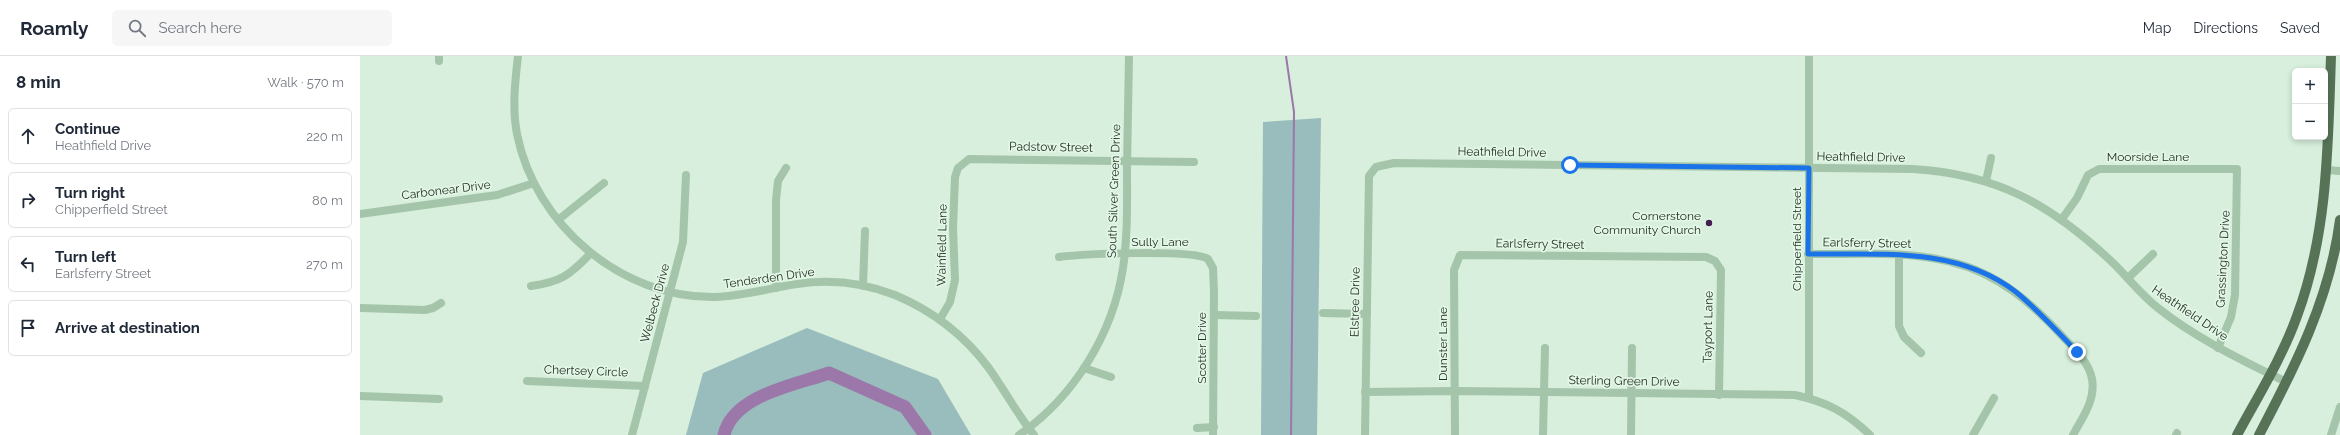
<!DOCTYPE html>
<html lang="en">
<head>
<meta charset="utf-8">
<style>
	:root { --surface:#fff; --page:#f6f6f7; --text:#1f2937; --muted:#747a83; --line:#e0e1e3 }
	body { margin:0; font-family:Raleway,sans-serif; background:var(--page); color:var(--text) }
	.controls { position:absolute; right:12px; top:12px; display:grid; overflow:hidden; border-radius:6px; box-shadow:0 2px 6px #0003 }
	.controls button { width:36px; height:36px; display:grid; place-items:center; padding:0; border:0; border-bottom:1px solid var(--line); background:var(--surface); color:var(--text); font:20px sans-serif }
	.stop { position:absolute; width:12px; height:12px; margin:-9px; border:3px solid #1a73e8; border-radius:50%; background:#fff }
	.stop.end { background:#1a73e8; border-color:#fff; box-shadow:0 1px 4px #0008 }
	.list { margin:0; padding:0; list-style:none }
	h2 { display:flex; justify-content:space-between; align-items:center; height:52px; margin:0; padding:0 16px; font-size:17px }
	h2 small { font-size:13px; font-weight:400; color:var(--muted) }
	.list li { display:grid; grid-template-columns:26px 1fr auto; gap:12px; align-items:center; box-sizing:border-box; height:56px; margin:0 8px 8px; padding:0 8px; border:1px solid var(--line); border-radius:6px }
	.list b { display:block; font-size:15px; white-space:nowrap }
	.list p { margin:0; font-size:13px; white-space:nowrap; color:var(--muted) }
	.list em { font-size:13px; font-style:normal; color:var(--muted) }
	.icon { flex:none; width:22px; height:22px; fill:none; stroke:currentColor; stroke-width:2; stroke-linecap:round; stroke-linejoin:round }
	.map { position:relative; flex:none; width:1980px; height:379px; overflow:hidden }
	header { display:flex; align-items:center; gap:24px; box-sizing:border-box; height:56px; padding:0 20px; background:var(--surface); border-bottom:1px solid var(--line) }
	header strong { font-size:19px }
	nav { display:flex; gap:22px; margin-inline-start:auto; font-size:14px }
	.search { width:280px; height:36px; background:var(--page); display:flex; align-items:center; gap:10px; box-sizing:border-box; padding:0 14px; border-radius:6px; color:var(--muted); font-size:15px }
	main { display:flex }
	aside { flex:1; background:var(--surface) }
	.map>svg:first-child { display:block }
</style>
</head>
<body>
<header>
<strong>Roamly</strong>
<div class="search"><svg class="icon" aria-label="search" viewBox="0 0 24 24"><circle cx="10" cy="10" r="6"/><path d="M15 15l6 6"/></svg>Search here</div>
<nav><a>Map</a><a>Directions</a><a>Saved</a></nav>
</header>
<main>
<aside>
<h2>8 min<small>Walk · 570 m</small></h2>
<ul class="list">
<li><svg class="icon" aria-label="ahead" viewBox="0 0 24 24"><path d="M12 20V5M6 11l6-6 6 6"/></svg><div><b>Continue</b><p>Heathfield Drive</p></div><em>220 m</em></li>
<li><svg class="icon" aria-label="right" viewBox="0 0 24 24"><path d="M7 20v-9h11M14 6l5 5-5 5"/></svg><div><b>Turn right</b><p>Chipperfield Street</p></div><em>80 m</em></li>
<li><svg class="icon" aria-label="left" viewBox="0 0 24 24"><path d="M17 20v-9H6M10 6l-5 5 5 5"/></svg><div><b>Turn left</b><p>Earlsferry Street</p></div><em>270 m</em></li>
<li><svg class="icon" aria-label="arrive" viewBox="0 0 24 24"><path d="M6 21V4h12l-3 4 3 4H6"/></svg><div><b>Arrive at destination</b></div></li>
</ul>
</aside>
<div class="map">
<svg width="1980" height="379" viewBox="0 0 1980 379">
	<rect width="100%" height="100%" fill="#d7efdc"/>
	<g fill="#99bcbc">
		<path d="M961,62L957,379H901L903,66Z"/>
		<path d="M447,272L578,323L611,379H326L343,317Z"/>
	</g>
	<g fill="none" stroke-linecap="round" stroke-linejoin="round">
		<path stroke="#9b78a9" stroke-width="2" d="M926,0L934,56L931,379"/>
		<path stroke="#9b78a9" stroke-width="13" d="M364,379C373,339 435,329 469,317L545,351L565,379"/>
		<g stroke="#a4c5a9" stroke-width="8">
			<path d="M158,0C155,26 152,52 157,78C175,169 262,243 356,241C384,240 410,232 437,228C469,223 504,227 535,239C573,255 604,279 628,311C644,333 657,358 674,379"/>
			<path d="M79,5V0"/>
			<path d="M1968,114L1980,115"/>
			<path d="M1626,125L1631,102"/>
			<path d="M0,158L137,139L174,127"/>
			<path d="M1702,163L1717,142L1728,119L1739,113H1877L1875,239L1871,261L1858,292"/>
			<path d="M198,164L244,127"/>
			<path d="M1448,198C1495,199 1545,194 1591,206C1638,217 1673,248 1705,283C1716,294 1729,307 1732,323C1736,344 1722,362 1713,379"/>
			<path d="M1539,199V270L1544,281L1561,297"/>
			<path d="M699,201C723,198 832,193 848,203L853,212L854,236L853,379"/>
			<path d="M1768,222L1793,198"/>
			<path d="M171,230C200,226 209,220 230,198"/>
			<path d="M503,230L505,175"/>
			<path d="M416,232V144L418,125L426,112"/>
			<path d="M0,252L65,254L73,252L81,247"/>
			<path d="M963,257L1007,258"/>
			<path d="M855,259L896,260"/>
			<path d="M580,263L590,246L595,224L593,172L595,121L598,112L609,103L834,106"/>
			<path d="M724,312L751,321"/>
			<path d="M167,325L285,330"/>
			<path d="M1005,336L1095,335L1435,339C1467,346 1486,356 1510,379"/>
			<path d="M0,340L79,343"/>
			<path d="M1449,342V0"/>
			<path d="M837,372L854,371"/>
			<path d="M272,379L323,186L326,119"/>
			<path d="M659,379C714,341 753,278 763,212C768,179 767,145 767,112C768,75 768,37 769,0"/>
			<path d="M1005,379L1009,120L1016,111L1034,107L1553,113C1637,118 1690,148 1751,205C1767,220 1780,238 1798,252C1837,283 1882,304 1926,326"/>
			<path d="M1095,379L1094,214L1100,199L1346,201L1355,205L1361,214L1359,339"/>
			<path d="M1183,379L1185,292"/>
			<path d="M1271,379L1272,292"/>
			<path d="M1613,379L1634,342"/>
			<path d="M1816,379L1817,377"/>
			<path d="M1971,379L1980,351"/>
		</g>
		<g stroke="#577357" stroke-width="10">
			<path d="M1877,379C1898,340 1922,302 1937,260C1968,177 1968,88 1971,0"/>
			<path d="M1899,379C1935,311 1970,242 1980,164"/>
		</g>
	</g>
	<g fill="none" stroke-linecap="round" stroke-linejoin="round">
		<path stroke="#1a73e8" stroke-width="5" d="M1210,109L1449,112L1448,198C1518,199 1597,190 1656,236C1678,254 1697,275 1717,296"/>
	</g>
	<circle fill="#431e50" stroke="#e3f7e7" stroke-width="1.5" cx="1349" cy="167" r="4"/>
	<g text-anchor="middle" stroke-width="3.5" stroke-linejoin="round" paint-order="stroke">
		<g font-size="12" fill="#253125" stroke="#e3f7e7">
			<text transform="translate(691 91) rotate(1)" y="4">Padstow Street</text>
			<text transform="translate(1142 96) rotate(1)" y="4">Heathfield Drive</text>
			<text transform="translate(1501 101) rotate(1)" y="4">Heathfield Drive</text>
			<text x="1788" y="105">Moorside Lane</text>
			<text transform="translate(86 134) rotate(-7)" y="4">Carbonear Drive</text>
			<text transform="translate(754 135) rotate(-88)" y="4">South Silver Green Drive</text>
			<text transform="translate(1437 183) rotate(-90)" y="4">Chipperfield Street</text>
			<text x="800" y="190">Sully Lane</text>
			<text transform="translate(1507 187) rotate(1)" y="4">Earlsferry Street</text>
			<text transform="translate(1180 188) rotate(1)" y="4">Earlsferry Street</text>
			<text transform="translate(582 189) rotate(-89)" y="4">Wainfield Lane</text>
			<text transform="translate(1863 203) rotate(-87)" y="4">Grassington Drive</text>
			<text transform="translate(409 222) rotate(-8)" y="4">Tenderden Drive</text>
			<text transform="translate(995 246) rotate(-89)" y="4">Elstree Drive</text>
			<text transform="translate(295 247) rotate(-75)" y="4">Welbeck Drive</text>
			<text transform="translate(1830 257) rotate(34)" y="4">Heathfield Drive</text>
			<text transform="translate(1348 271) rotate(-89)" y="4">Tayport Lane</text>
			<text transform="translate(1083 288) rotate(-90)" y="4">Dunster Lane</text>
			<text transform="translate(842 292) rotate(-90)" y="4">Scotter Drive</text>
			<text transform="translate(226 315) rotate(2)" y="4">Chertsey Circle</text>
			<text transform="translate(1264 325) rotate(1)" y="4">Sterling Green Drive</text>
		</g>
		<g font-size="12" fill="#253125" stroke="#e3f7e7" text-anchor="end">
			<text x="1341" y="164">Cornerstone<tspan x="1341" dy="14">Community Church</tspan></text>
		</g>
	</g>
</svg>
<div class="controls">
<button>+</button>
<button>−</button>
</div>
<div class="stop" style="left:1210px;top:109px"></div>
<div class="stop end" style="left:1717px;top:296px"></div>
</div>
</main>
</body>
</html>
